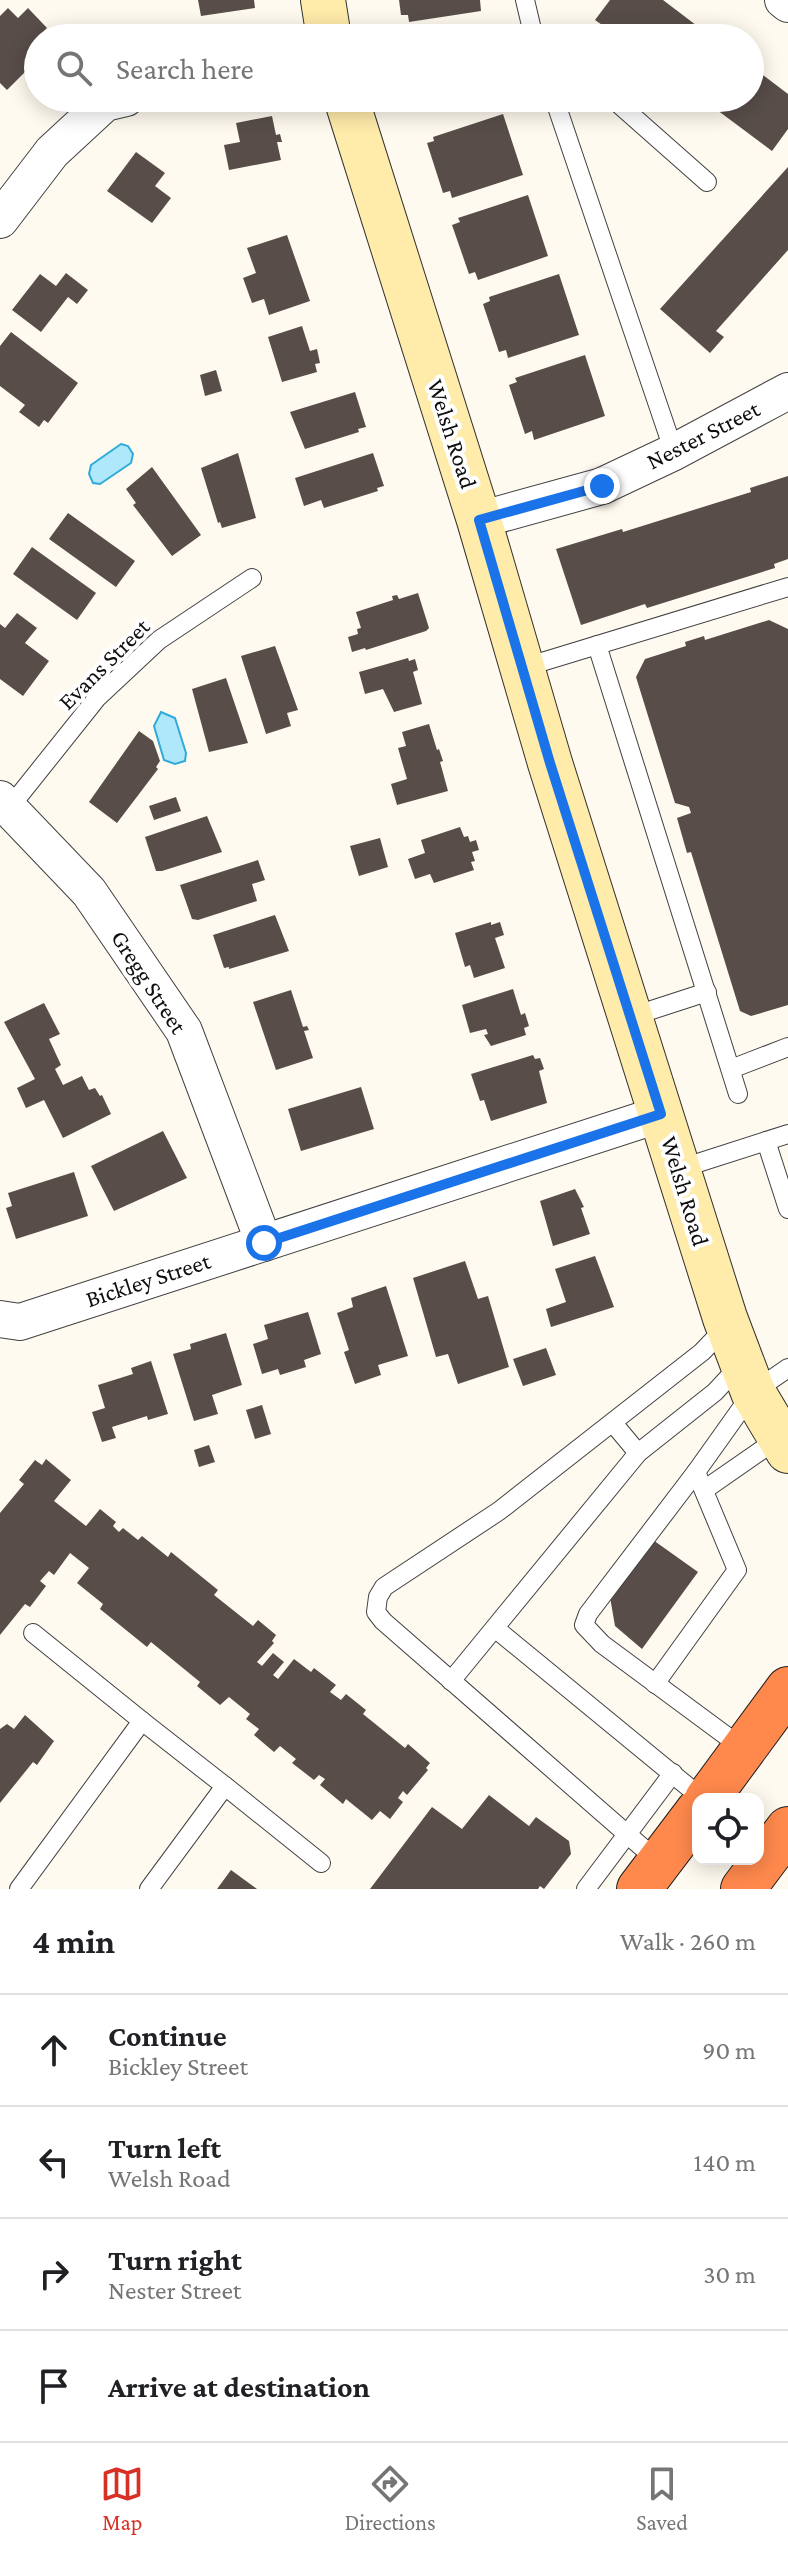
<!DOCTYPE html>
<html lang="en">
<head>
<meta charset="utf-8">
<style>
	:root { --surface:#fff; --page:#f6f6f6; --text:#202124; --muted:#757577; --line:#e0e0e0; --accent:#d93025 }
	body { margin:0; font-family:"Crimson Pro",serif; background:var(--page); color:var(--text) }
	.controls { position:absolute; right:24px; bottom:24px; display:grid; overflow:hidden; border-radius:16px; box-shadow:0 4px 20px #0003 }
	.controls button { width:72px; height:72px; display:grid; place-items:center; padding:0; border:0; border-bottom:2px solid var(--line); background:var(--surface); color:var(--text); font:40px sans-serif }
	.stop { position:absolute; width:24px; height:24px; margin:-18px; border:6px solid #1a73e8; border-radius:50%; background:#fff }
	.stop.end { background:#1a73e8; border-color:#fff; box-shadow:0 2px 8px #0008 }
	.list { margin:0; padding:0; list-style:none }
	h2 { display:flex; justify-content:space-between; align-items:center; height:104px; margin:0; padding:0 32px; font-size:34px }
	h2 small { font-size:26px; font-weight:400; color:var(--muted) }
	.list li { display:grid; grid-template-columns:52px 1fr auto; gap:24px; align-items:center; box-sizing:border-box; height:112px; padding:0 32px; border-top:2px solid var(--line) }
	.list b { display:block; font-size:30px; white-space:nowrap }
	.list p { margin:0; font-size:26px; white-space:nowrap; color:var(--muted) }
	.list em { font-size:26px; font-style:normal; color:var(--muted) }
	.icon { flex:none; width:44px; height:44px; fill:none; stroke:currentColor; stroke-width:2; stroke-linecap:round; stroke-linejoin:round }
	.map { position:relative; flex:none; width:788px; height:1889px; overflow:hidden }
	.search { position:absolute; background:var(--surface); box-shadow:0 4px 20px #0003; left:24px; right:24px; top:24px; height:88px; display:flex; align-items:center; gap:20px; box-sizing:border-box; padding:0 28px; border-radius:44px; color:var(--muted); font-size:30px }
	.sheet { height:552px; background:var(--surface) }
	nav { display:flex; justify-content:space-around; align-items:center; box-sizing:border-box; height:112px; border-top:2px solid var(--line); background:var(--surface); font-size:22px; color:var(--muted) }
	nav a { display:grid; justify-items:center; gap:4px }
	nav .on { color:var(--accent) }
	.map>svg:first-child { display:block }
</style>
</head>
<body>
<div class="map">
<svg width="788" height="1889" viewBox="0 0 788 1889">
	<rect width="100%" height="100%" fill="#fffaef"/>
	<g fill="#afe8fb" stroke="#2faad9" stroke-width="2">
		<path d="M121,444L128,446L133,454L131,463L100,484L93,483L89,474L91,465Z"/>
		<path d="M161,712L175,718L186,753L185,761L175,764L164,760L154,726Z"/>
	</g>
	<g fill="#584d49">
		<path d="M198,0H254L255,8L201,16Z"/>
		<path d="M399,0H480L481,11L409,22L408,15H401Z"/>
		<path d="M610,0H663L713,38H621L595,20Z"/>
		<path d="M8,8L18,18L28,8L47,28L37,38L38,77L29,68L7,90L0,83V16Z"/>
		<path d="M750,65L788,94V129L772,151L701,98H750Z"/>
		<path d="M417,98H466V100L419,107Z"/>
		<path d="M503,114L523,175L452,198L450,191L443,193L427,143L434,141L433,137Z"/>
		<path d="M272,116L276,135L280,134L282,142H277L281,160L229,170L224,145L240,142L236,123Z"/>
		<path d="M136,152L165,173L155,186L171,198L152,223L107,191Z"/>
		<path d="M788,167V250L716,331L724,337L710,353L660,309Z"/>
		<path d="M528,195L548,256L478,280L475,272L469,274L452,225L460,222L458,218Z"/>
		<path d="M287,235L310,301L269,315L264,299L252,303L243,278L256,273L247,248Z"/>
		<path d="M66,273L88,290L77,304L68,297L41,332L12,310L40,274L56,286Z"/>
		<path d="M559,274L579,335L508,358L506,350L499,352L483,304L490,301L489,297Z"/>
		<path d="M302,326L310,351L317,349L320,363L315,364L317,372L282,382L268,337Z"/>
		<path d="M11,332L78,383L48,423L44,420L39,427L19,412L25,405L0,386V346Z"/>
		<path d="M585,355L605,416L534,440L532,431L525,434L509,385L517,382L515,378Z"/>
		<path d="M216,370L222,391L205,396L200,375Z"/>
		<path d="M355,392L366,427L358,429L359,432L305,449L290,412Z"/>
		<path d="M238,453L256,518L222,528L220,522L218,523L201,468Z"/>
		<path d="M373,453L384,486L377,488L378,491L324,508L321,500L304,506L295,478Z"/>
		<path d="M152,467L201,535L172,556L133,505L136,503L126,489Z"/>
		<path d="M788,476V559L774,564L775,568L647,608L645,604L581,625L556,549L622,529L623,532L751,492L750,488Z"/>
		<path d="M68,513L135,561L116,587L49,539Z"/>
		<path d="M32,547L96,593L77,620L13,574Z"/>
		<path d="M418,593L429,628L426,631L366,650L365,648L352,652L348,637L358,634L357,629L361,628L356,612L393,600L392,596L397,595L399,599Z"/>
		<path d="M17,613L37,628L25,643L49,661L23,696L0,679V624L5,628Z"/>
		<path d="M769,620L788,629V1005L751,1016L740,1011L691,852L687,853L677,818L691,813L689,807L675,803L636,677L645,659L686,646L685,642L704,636L705,640Z"/>
		<path d="M275,646L298,710L287,713L291,726L266,734L241,656Z"/>
		<path d="M408,658L409,661L415,659L418,670L413,672L422,704L394,712L383,689L365,694L359,672Z"/>
		<path d="M226,678L248,743L209,752L192,689Z"/>
		<path d="M429,724L437,750L439,749L443,761L440,762L448,791L397,805L391,784L407,779L398,748L406,746L402,732Z"/>
		<path d="M139,731L153,741L160,761L156,767L158,769L117,823L89,802Z"/>
		<path d="M176,797L181,811L154,820L149,806Z"/>
		<path d="M207,816L222,852L162,871H156L145,837Z"/>
		<path d="M460,827L464,837L468,836L470,842L476,840L479,850L472,852L475,861L471,862L474,870L434,883L430,874L415,879L408,859L425,853L421,840Z"/>
		<path d="M380,838L388,867L359,876L350,846Z"/>
		<path d="M258,860L265,880L252,884L257,901L198,920L192,919L180,885Z"/>
		<path d="M275,915L289,951L229,969V967L224,968L213,935Z"/>
		<path d="M491,922V925L500,922L504,935L495,938L505,968L474,978L470,965L465,967L455,933Z"/>
		<path d="M513,989L521,1015L525,1013L529,1026L524,1028L526,1035L491,1046L484,1035L488,1034L486,1029L470,1033L462,1005Z"/>
		<path d="M291,990L303,1027L307,1026L309,1030L304,1031L313,1058L276,1070L253,1002Z"/>
		<path d="M44,1003L60,1034L49,1039L61,1065L55,1069L63,1085L82,1076L89,1090L95,1088L100,1096L102,1095L111,1114L63,1138L44,1100L26,1108L17,1088L35,1079L4,1022Z"/>
		<path d="M533,1055L535,1059L540,1058L544,1069L539,1071L547,1103L491,1121L484,1100L480,1101L471,1074Z"/>
		<path d="M361,1087L374,1129L301,1151L288,1109Z"/>
		<path d="M163,1131L187,1178L114,1211L91,1166Z"/>
		<path d="M74,1172L88,1216L16,1239L6,1208L12,1206L8,1193Z"/>
		<path d="M575,1189L584,1207L581,1208L590,1234L553,1246L540,1201Z"/>
		<path d="M595,1256L614,1307L551,1327L546,1309L566,1302L555,1269Z"/>
		<path d="M465,1261L478,1299L488,1296L509,1367L458,1384L448,1354L436,1357L413,1278Z"/>
		<path d="M386,1286L408,1356L378,1365L381,1375L355,1384L344,1352L349,1350L337,1313L353,1307L351,1298Z"/>
		<path d="M308,1312L321,1354L304,1360L306,1367L280,1375L278,1369L262,1374L253,1344L268,1339L264,1325Z"/>
		<path d="M226,1333L242,1385L212,1395L218,1414L194,1421L173,1354L191,1349L190,1344Z"/>
		<path d="M546,1348L556,1375L523,1386L513,1359Z"/>
		<path d="M151,1361L168,1414L148,1420L147,1416L112,1427L116,1438L102,1442L92,1412L105,1408L98,1385L133,1374L131,1368Z"/>
		<path d="M262,1405L271,1434L255,1439L246,1410Z"/>
		<path d="M209,1445L215,1462L199,1467L194,1450Z"/>
		<path d="M46,1459L71,1480L54,1501L86,1526L100,1509L116,1522L113,1526L119,1532L123,1528L138,1540L142,1536L168,1557L171,1552L218,1590L214,1595L253,1626L258,1620L276,1635L272,1641L274,1643L257,1662L262,1666L273,1653L284,1662L273,1675L278,1679L294,1659L311,1672L314,1668L336,1685L330,1692L341,1700L346,1694L366,1710L363,1714L405,1748L408,1744L430,1763L426,1768L428,1770L407,1795L403,1791L398,1798L403,1802L390,1819L380,1811L372,1820L346,1799L343,1804L320,1785L325,1779L319,1775L314,1780L292,1763L296,1759L280,1746L274,1752L254,1735L259,1729L246,1719L250,1714L229,1697L220,1705L197,1686L200,1682L151,1642L147,1647L100,1609L103,1604L77,1583L89,1568L70,1553L54,1575L49,1571L40,1581L46,1586L30,1607L25,1604L0,1635V1513L24,1484L19,1480L35,1460L42,1465Z"/>
		<path d="M653,1540L698,1572L642,1649L615,1626L610,1597Z"/>
		<path d="M25,1715L54,1741L37,1765L33,1762L0,1803V1729L7,1724L14,1729Z"/>
		<path d="M489,1795L529,1826L536,1817L569,1841L571,1854L544,1889L540,1886L538,1889H370L432,1807L462,1829Z"/>
		<path d="M231,1870L257,1889H217Z"/>
	</g>
	<g fill="none" stroke-linecap="round" stroke-linejoin="round">
		<g stroke="#414141" stroke-width="20">
			<g id="lane">
				<path d="M525,0L534,38"/>
				<path d="M554,98L674,452"/>
				<path d="M612,98L707,182"/>
				<path d="M597,645L738,1094"/>
				<path d="M522,668L788,587"/>
				<path d="M10,807L97,698L159,640L252,578"/>
				<path d="M630,1017L707,992"/>
				<path d="M731,1069L788,1047"/>
				<path d="M766,1141L788,1209"/>
				<path d="M679,1169L788,1134"/>
				<path d="M613,1423L638,1453"/>
				<path d="M704,1490L779,1438"/>
				<path d="M496,1629L703,1799"/>
				<path d="M33,1633L142,1721"/>
				<path d="M451,1681L638,1453L715,1392L741,1364"/>
				<path d="M655,1684L737,1570L696,1472"/>
				<path d="M744,1749L602,1644L584,1625L588,1614L696,1472L753,1392L788,1368"/>
				<path d="M659,1862L383,1621L376,1612L378,1597L384,1587L499,1511L702,1352L727,1326"/>
				<path d="M19,1889L142,1721L225,1786"/>
				<path d="M149,1889L225,1786L321,1863"/>
				<path d="M586,1889L673,1773"/>
			</g>
		</g>
		<g stroke="#414141" stroke-width="38">
			<g id="street">
				<path d="M783,0L788,4"/>
				<path d="M0,220L52,152L105,103L126,98"/>
				<path d="M479,520L602,486L674,452L788,391"/>
				<path d="M0,799L89,892L184,1031L264,1243"/>
				<path d="M0,1319L20,1322L661,1114"/>
			</g>
		</g>
		<g stroke="#303030" stroke-width="46">
			<g id="secondary">
				<path d="M323,0L329,38"/>
				<path d="M346,98L479,520L550,763L725,1318L753,1392L788,1451"/>
			</g>
		</g>
		<g stroke="#1f1f1f" stroke-width="46">
			<g id="highway">
				<path d="M707,1799L788,1689"/>
				<path d="M639,1889L698,1811"/>
				<path d="M743,1889L788,1829"/>
			</g>
		</g>
		<use href="#lane" stroke="#fff" stroke-width="18"/>
		<use href="#street" stroke="#fff" stroke-width="36"/>
		<use href="#secondary" stroke="#ffebaa" stroke-width="44"/>
		<use href="#highway" stroke="#ff894d" stroke-width="44"/>
	</g>
	<g fill="none" stroke-linecap="round" stroke-linejoin="round">
		<path stroke="#1a73e8" stroke-width="10" d="M264,1243L661,1114L550,763L479,520L602,486"/>
	</g>
	<g text-anchor="middle" stroke-width="8" stroke-linejoin="round" paint-order="stroke">
		<g font-size="24" fill="#0e0e0e" stroke="#fff">
			<text transform="translate(452 434) rotate(72)" y="8">Welsh Road</text>
			<text transform="translate(703 435) rotate(-27)" y="8">Nester Street</text>
			<text transform="translate(104 664) rotate(-45)" y="8">Evans Street</text>
			<text transform="translate(149 982) rotate(57)" y="8">Gregg Street</text>
			<text transform="translate(685 1191) rotate(73)" y="8">Welsh Road</text>
			<text transform="translate(148 1280) rotate(-18)" y="8">Bickley Street</text>
		</g>
	</g>
</svg>
<div class="controls">
<button><svg class="icon" aria-label="locate" viewBox="0 0 24 24"><circle cx="12" cy="12" r="6"/><path d="M12 2v4M12 18v4M2 12h4M18 12h4"/></svg></button>
</div>
<div class="stop" style="left:264px;top:1243px"></div>
<div class="stop end" style="left:602px;top:486px"></div>
<div class="search"><svg class="icon" aria-label="search" viewBox="0 0 24 24"><circle cx="10" cy="10" r="6"/><path d="M15 15l6 6"/></svg>Search here</div>
</div>
<section class="sheet">
<h2>4 min<small>Walk · 260 m</small></h2>
<ul class="list">
<li><svg class="icon" aria-label="ahead" viewBox="0 0 24 24"><path d="M12 20V5M6 11l6-6 6 6"/></svg><div><b>Continue</b><p>Bickley Street</p></div><em>90 m</em></li>
<li><svg class="icon" aria-label="left" viewBox="0 0 24 24"><path d="M17 20v-9H6M10 6l-5 5 5 5"/></svg><div><b>Turn left</b><p>Welsh Road</p></div><em>140 m</em></li>
<li><svg class="icon" aria-label="right" viewBox="0 0 24 24"><path d="M7 20v-9h11M14 6l5 5-5 5"/></svg><div><b>Turn right</b><p>Nester Street</p></div><em>30 m</em></li>
<li><svg class="icon" aria-label="arrive" viewBox="0 0 24 24"><path d="M6 21V4h12l-3 4 3 4H6"/></svg><div><b>Arrive at destination</b></div></li>
</ul>
</section>
<nav>
<a class="on"><svg class="icon" aria-label="map" viewBox="0 0 24 24"><path d="M3 6l6-2 6 2 6-2v14l-6 2-6-2-6 2zM9 4v14M15 6v14"/></svg>Map</a>
<a><svg class="icon" aria-label="directions" viewBox="0 0 24 24"><path d="M12 3l9 9-9 9-9-9zM9 14v-3h6M13 9l2 2-2 2"/></svg>Directions</a>
<a><svg class="icon" aria-label="saved" viewBox="0 0 24 24"><path d="M7 4h10v16l-5-4-5 4z"/></svg>Saved</a>
</nav>
</body>
</html>
